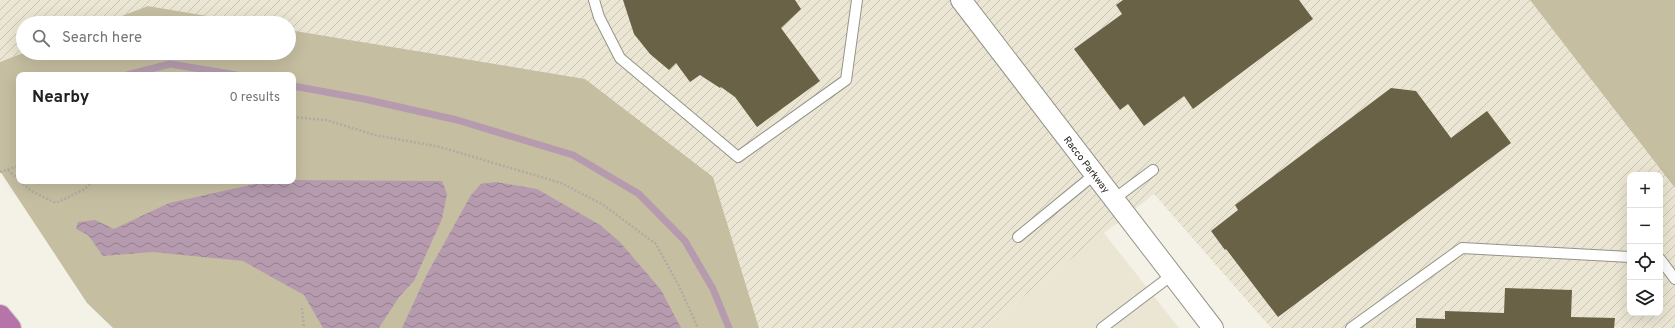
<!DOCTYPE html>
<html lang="en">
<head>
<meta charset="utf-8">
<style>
	:root { --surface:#fff; --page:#f6f6f6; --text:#202124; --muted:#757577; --line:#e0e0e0 }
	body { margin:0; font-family:Overpass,sans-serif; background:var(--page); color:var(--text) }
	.controls { position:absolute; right:12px; bottom:12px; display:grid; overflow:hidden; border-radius:8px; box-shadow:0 4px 16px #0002 }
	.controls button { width:36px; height:36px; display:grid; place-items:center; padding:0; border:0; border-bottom:1px solid var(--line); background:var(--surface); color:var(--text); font:20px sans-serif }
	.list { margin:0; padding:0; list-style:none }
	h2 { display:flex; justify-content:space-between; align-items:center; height:52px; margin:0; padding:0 16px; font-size:17px }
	h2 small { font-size:13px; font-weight:400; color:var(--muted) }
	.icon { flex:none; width:22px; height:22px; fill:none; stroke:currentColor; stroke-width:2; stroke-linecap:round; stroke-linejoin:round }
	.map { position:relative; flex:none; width:1675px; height:328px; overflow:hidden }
	.search { position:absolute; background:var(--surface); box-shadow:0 4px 16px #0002; left:16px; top:16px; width:280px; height:44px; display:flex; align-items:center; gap:10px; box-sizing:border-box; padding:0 14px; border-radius:22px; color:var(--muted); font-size:15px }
	.panel { position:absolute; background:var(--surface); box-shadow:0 4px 16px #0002; left:16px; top:72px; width:280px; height:112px; border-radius:8px }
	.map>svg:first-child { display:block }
</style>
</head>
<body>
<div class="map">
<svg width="1675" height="328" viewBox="0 0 1675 328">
	<defs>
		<pattern id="industrial-furrows" width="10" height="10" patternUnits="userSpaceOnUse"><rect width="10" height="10" fill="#ebe6d3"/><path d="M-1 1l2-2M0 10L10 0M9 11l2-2" fill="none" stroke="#c9c5b5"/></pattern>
		<pattern id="water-waves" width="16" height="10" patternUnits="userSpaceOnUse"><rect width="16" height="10" fill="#b69baf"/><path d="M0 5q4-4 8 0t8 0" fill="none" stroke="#947e8e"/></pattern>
	</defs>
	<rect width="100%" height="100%" fill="#f4f2e6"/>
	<path fill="#ebe6d3" d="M1104,233L1179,328H983Z"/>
	<path fill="url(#industrial-furrows)" fill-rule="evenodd" d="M0,0H1530L1675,188V328H1271L1154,194L983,328H759L713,177L289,30V23H249L148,6L103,23H23V53L0,62ZM1630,175H1660V313H1630Z"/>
	<g fill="#c5bea1" fill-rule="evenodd">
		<path d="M1530,0H1675V188Z"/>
		<path d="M148,6L249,23H103Z"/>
		<path d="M289,30L585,79L713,177L759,328H113L87,303L0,171V62L23,53H289ZM19,75H293V181H19Z"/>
	</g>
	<g fill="url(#water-waves)">
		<path d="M293,180L442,181L447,194L442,219L414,281L399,297L379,328H323L304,295L243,261L153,252L103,256L88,235L76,229L78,222L95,220L114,229L169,203L269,181Z"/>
		<path d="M496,182L537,189L600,225L620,242L661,290L681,328H402L426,276L471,195L481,184Z"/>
	</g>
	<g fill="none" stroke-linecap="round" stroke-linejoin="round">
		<g stroke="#b69baf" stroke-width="7">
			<path d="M127,75L170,64L237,75"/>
			<path d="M293,86L364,99L457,120L573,155L639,194L685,241L713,289L729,328"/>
		</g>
	</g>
	<g fill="#696246">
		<path d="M623,0H795L801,9L781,28L820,81L757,127L735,97L721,87L720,88L700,75L690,82L676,63L669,70L650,54L634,34Z"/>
		<path d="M1123,0H1299L1313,19L1193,109L1184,96L1144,126L1128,104L1120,110L1074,49L1122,14L1116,5Z"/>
		<path d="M1391,88L1416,91L1451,138L1487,111L1511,143L1278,317L1226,249L1225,250L1211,231L1238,210L1235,205Z"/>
		<path d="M1505,288L1572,290L1571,317L1615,318L1614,328H1416V318L1445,319V311L1504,313Z"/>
	</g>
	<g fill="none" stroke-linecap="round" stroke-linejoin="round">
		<g stroke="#959388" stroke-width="12">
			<g id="service">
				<path d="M594,0L599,17L620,58L738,157L846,80L857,0"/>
				<path d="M1114,199L1153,170"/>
				<path d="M1018,237L1095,174"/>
				<path d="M1660,259L1675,279"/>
				<path d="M1102,328L1172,275"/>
				<path d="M1351,328L1462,248L1630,257"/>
			</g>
		</g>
		<g stroke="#959388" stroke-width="22">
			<g id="minor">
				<path id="s1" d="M961,0L1213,328"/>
			</g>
		</g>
		<g stroke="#d3d2d2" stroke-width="24">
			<path id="motorway" d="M0,316L10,328"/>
		</g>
		<g stroke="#aeaca3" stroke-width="2.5" stroke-dasharray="2 2" stroke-linecap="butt">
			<path d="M293,117L326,120L375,135L440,147L561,183L602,204L656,244L680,288L698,328"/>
			<path d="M8,170L31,191L56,203L83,190L94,181"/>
			<path d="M0,172L19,166"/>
			<path d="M302,308L304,328"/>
		</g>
		<use href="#service" stroke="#fff" stroke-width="10"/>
		<use href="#minor" stroke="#fff" stroke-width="20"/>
		<use href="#motorway" stroke="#b674a9" stroke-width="22"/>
	</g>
	<g text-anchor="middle" stroke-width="4" stroke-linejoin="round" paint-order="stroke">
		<g font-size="10" fill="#21201c" stroke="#fff">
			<text dy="4" stroke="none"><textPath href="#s1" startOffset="207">Racco Parkway</textPath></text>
		</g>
	</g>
</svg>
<div class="controls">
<button>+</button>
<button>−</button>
<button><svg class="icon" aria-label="locate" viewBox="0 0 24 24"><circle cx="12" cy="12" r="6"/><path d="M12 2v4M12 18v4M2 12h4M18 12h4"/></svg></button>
<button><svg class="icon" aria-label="layers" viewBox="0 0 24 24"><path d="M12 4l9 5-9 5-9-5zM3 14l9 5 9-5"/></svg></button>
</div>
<div class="search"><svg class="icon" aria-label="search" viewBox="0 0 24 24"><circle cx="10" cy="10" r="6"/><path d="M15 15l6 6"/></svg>Search here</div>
<section class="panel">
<h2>Nearby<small>0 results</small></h2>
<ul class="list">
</ul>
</section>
</div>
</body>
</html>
